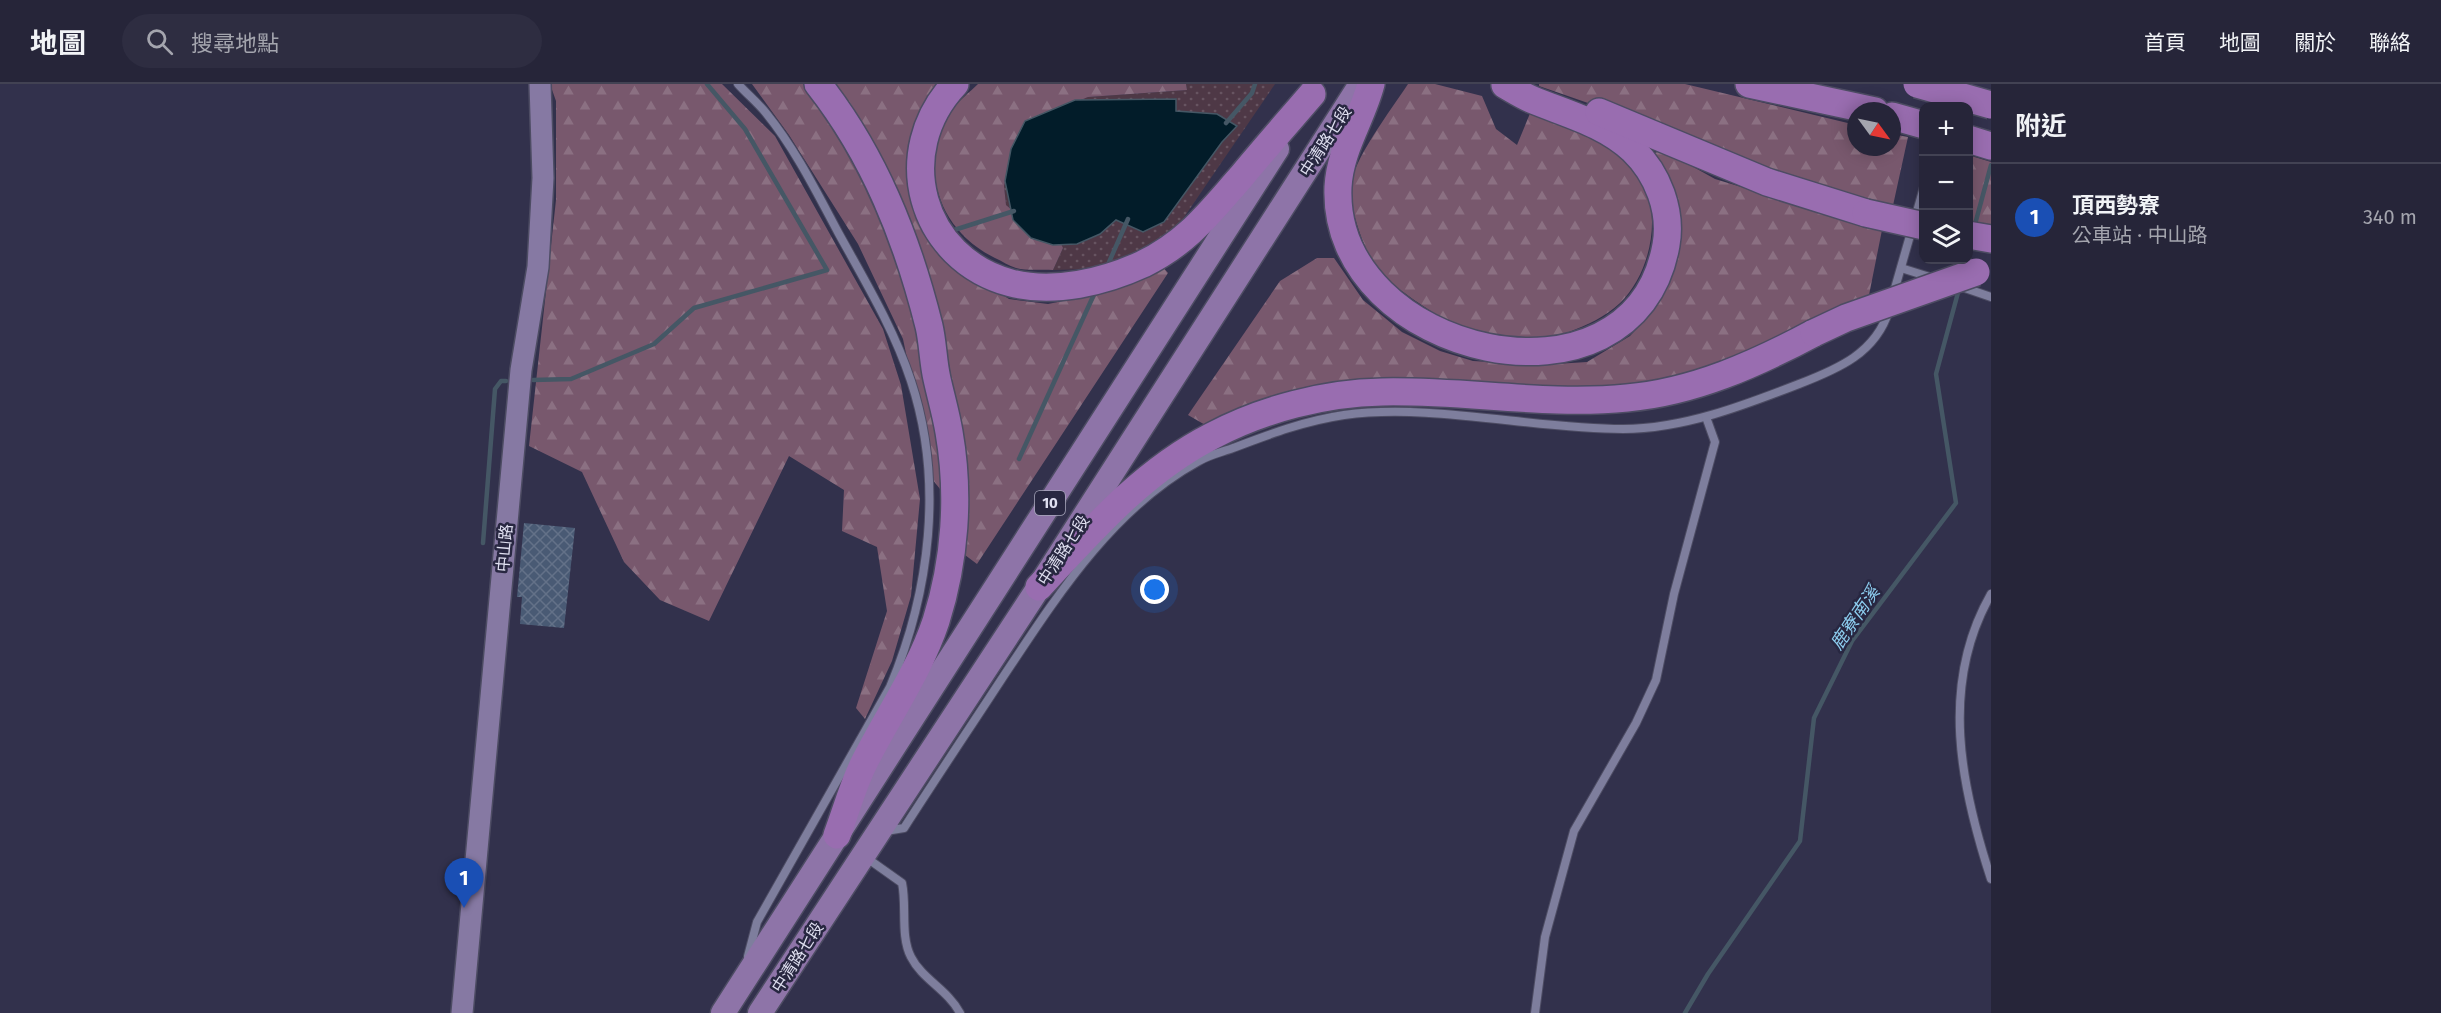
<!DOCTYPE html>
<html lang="zh-TW">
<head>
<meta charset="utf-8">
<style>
	:root { --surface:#262539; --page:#2e2d41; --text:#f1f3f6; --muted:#a4a5ae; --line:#424253; --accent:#8c9099 }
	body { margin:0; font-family:"Fira Sans","Noto Sans TC",sans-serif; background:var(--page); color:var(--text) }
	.controls { position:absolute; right:18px; top:18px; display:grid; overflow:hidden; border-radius:12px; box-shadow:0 3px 15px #0003 }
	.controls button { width:54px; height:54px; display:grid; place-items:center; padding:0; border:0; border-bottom:2px solid var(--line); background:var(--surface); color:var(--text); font:30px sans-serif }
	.compass { position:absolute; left:1847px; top:18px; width:54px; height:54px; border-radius:50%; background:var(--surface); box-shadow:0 3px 15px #0003; rotate:123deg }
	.you { position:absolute; left:1155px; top:506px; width:21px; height:21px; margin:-15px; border:4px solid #fff; border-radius:50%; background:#1a73e8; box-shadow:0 0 0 9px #1a73e833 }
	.badge { display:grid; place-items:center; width:39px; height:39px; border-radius:50%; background:var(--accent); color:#fff; font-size:20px; font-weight:700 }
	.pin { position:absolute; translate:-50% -50px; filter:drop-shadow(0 2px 3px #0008) }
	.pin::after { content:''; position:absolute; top:32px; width:21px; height:18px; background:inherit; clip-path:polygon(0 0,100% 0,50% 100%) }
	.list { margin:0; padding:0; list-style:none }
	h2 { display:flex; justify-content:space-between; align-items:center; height:78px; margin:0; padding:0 24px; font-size:26px }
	h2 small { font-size:20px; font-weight:400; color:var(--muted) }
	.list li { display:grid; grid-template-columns:39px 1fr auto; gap:18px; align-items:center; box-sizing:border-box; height:108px; padding:0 24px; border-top:2px solid var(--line) }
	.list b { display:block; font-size:22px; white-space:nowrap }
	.list p { margin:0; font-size:20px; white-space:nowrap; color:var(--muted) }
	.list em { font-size:20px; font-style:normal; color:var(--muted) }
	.icon { flex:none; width:33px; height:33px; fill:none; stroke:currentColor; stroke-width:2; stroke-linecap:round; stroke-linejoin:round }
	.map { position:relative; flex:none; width:1991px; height:929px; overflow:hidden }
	header { display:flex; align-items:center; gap:36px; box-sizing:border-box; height:84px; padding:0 30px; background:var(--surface); border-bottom:2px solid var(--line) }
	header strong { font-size:28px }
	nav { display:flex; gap:33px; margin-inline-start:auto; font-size:21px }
	.search { width:420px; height:54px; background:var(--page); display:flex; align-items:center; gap:15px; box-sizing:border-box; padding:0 21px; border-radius:33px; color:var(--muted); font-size:22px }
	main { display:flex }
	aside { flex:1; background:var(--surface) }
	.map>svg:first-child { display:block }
</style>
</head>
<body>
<header>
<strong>地圖</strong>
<div class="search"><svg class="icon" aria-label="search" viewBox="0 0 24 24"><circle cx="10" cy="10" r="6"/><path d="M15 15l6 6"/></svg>搜尋地點</div>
<nav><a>首頁</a><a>地圖</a><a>關於</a><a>聯絡</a></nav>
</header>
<main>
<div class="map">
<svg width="1991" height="929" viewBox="0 0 1991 929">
	<defs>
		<pattern id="grass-dots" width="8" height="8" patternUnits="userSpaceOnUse" patternTransform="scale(1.5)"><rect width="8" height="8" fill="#4e3846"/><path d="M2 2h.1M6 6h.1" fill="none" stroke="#675461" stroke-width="1.8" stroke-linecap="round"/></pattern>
		<pattern id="forest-firs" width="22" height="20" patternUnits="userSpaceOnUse" patternTransform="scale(1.5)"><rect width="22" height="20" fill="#78586d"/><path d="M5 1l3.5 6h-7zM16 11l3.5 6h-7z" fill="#8b7082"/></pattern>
		<pattern id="building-cross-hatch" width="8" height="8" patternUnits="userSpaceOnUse" patternTransform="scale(1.5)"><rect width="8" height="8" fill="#495a74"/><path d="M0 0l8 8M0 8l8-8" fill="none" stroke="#637188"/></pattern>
	</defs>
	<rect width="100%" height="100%" fill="#32314c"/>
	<path fill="url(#grass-dots)" d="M1186,0H1275L1174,148L1147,163L1092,185L1053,186L1063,164L1006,121L1004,102L1013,69L1047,30L1088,13L1187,6Z"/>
	<g fill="url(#forest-firs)">
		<path d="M550,0H722L775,52L883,245L901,301L920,415L911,512L892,577L865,635L856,624L887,527L877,463L842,447L844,406L789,372L709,537L660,516L624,478L582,388L529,362L556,116V17Z"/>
		<path d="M752,0H809L836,35L881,133L913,231L937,341L944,410L932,395L903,255L858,160L789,51Z"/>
		<path d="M833,0H945L913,77L975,193L1009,215L1048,220L1078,214L1121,203L1161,181L1168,189L977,480L961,468L962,357L949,280L934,216Z"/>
		<path d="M978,0H1186L1187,6L1088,13L1047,30L1013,69L1004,102L1006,121L1029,140L1055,147L1063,164L1053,186C1042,185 1027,187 1016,184C1009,182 1002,177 995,174C937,145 917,82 952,26C958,17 970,8 978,0Z"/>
		<path d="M1408,0H1435L1482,12L1496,45L1517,61L1531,27C1566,43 1622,59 1641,93C1663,132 1650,190 1620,219C1605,233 1587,241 1569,248C1560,251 1548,258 1539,258C1527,259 1485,252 1472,248C1451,243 1392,203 1378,186C1366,172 1350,125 1350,106C1351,77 1392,25 1408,0Z"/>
		<path d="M1539,0H1685L1856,41V63H1892V50L1908,53L1892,126L1833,112L1637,36L1539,2Z"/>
		<path d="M1663,66L1715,95L1882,146L1868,216L1782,257L1669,297L1597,307L1428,296L1207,342L1188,331L1280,197L1317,174H1334L1363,216L1402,248L1440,267L1473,277L1540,281L1587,278L1630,252L1650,230L1669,193L1676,157L1649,71Z"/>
		<path d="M1968,71L1991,78V147L1969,143Z"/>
	</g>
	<path fill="#021c29" stroke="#455765" stroke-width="1.5" d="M1176,15V27L1217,30L1237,42L1222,58L1164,138L1143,148L1116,136L1100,150L1077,160L1053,161L1031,154L1013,136L1005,97L1011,65L1025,37L1075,16Z"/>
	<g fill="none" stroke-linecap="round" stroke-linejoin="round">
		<g stroke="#455765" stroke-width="4.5">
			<path d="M1226,39L1252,9L1255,0"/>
			<path d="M1974,144L1991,81"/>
			<path d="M951,147L1014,127"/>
			<path d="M1106,185L1128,135"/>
			<path d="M533,296L571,295L654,260L694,224L827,186L745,45L707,0"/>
			<path d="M1019,375L1096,206"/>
			<path d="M483,459L495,305L501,297H506"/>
			<path d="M1685,929L1708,890L1800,757L1814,634L1852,557L1956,419L1936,290L1959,205"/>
		</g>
	</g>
	<path fill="url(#building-cross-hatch)" d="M524,439L575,444L564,544L520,540L522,513H517Z"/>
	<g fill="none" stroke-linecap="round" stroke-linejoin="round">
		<g stroke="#4d4c63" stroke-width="10">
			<g id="lane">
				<path d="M738,0C747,10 758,19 766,29C796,66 817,109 839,150C865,197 894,245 911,297C944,397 930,508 890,603L757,838L748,872"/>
				<path d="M1901,184L1933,194"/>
				<path d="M1959,202L1991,213"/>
				<path d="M1893,211L1924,103"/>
				<path d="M1991,510C1939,601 1961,703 1991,795"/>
				<path d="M886,747L904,744C936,694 969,645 1001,596C1055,515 1111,425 1199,377C1209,371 1222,368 1233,364C1270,350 1304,337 1344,331C1432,319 1533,345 1623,345C1683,345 1745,321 1799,300C1838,285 1876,269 1889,226"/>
				<path d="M864,772L902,799C907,822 900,852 911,873C922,895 948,906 960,929"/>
				<path d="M1535,929L1545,853L1574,747L1636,639L1656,596L1674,510L1715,358L1706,333"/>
			</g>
		</g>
		<g stroke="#4d4c63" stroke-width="24">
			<path id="secondary" d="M462,929L521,286L538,183L543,94L540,0"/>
		</g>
		<g stroke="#4d4c63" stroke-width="27">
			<g id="primary">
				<path d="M723,929L1277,65"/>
				<path d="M760,929L1039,503L1361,0"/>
			</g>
		</g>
		<g stroke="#4d4c63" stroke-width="30">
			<g id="highway">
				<path d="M818,0C874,71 907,154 929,242C933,259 933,278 937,295C941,313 946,330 949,348C960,411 955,477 936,537C919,588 888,631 864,679C853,701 846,727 837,751"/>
				<path d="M955,0C891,68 920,175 1011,199C1054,210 1104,198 1143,180C1188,158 1209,129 1241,93C1264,65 1288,38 1312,10"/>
				<path d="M1371,0C1362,35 1340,65 1338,103C1331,272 1634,342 1666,161C1672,127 1658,90 1633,66C1606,40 1567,30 1533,16C1523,12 1514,6 1505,1"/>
				<path d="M1749,0L1875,27"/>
				<path d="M1599,28L1767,98L1866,129"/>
				<path d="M1892,32L1924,41"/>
				<path d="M1968,55L1991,62"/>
				<path d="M1968,151L1991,155"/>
				<path d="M1039,503C1092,446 1142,388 1212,352C1263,325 1325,309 1382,308C1464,306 1546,322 1627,314C1694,308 1756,280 1814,249"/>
			</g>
		</g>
		<use href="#lane" stroke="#7e7e9d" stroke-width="8"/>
		<use href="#secondary" stroke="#8679a3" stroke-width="21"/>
		<use href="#primary" stroke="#8e74a8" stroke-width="24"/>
		<use href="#highway" stroke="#996db0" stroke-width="27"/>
		<g stroke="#4d4c63" stroke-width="30" stroke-linecap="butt">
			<g id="highway-bridge">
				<path d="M1917,0L1991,21"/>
				<path d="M1866,129L1924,142"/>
				<path d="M1814,249L1846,234L1976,188"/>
			</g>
		</g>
		<use href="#highway-bridge" stroke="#996db0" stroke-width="27"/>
	</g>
	<g text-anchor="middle" stroke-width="5" stroke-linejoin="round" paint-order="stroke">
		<rect fill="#282741" stroke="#a9a8bc" stroke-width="1.5" x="1035" y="407" width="30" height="24" rx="4.5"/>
		<g font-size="15" font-weight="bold" fill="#e0e0f1">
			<text x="1050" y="424">10</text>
		</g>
		<g font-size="16" fill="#e0e0f1" stroke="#282741">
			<text transform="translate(1325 57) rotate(-57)" y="6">中清路七段</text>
			<text transform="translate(504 464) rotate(-85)" y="6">中山路</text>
			<text transform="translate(1063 466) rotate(-57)" y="6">中清路七段</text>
			<text transform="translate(797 873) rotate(-57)" y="6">中清路七段</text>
		</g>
		<g font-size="18" font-style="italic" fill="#8dcef0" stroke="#282741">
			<text transform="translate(1855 534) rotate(-56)" y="6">鹿寮南溪</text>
		</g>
	</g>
</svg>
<div class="controls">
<button>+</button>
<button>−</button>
<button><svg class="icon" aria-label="layers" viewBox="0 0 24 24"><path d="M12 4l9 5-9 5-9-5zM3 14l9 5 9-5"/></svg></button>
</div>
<svg class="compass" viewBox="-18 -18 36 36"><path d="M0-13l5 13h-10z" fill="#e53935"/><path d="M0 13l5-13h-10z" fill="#a4a5ae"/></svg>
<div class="you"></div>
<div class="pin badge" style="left:464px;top:824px;background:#1a4fb4">1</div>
</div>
<aside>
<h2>附近<small></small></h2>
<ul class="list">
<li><span class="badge" style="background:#1a4fb4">1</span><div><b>頂西勢寮</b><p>公車站 · 中山路</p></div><em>340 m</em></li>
</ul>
</aside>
</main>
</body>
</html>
